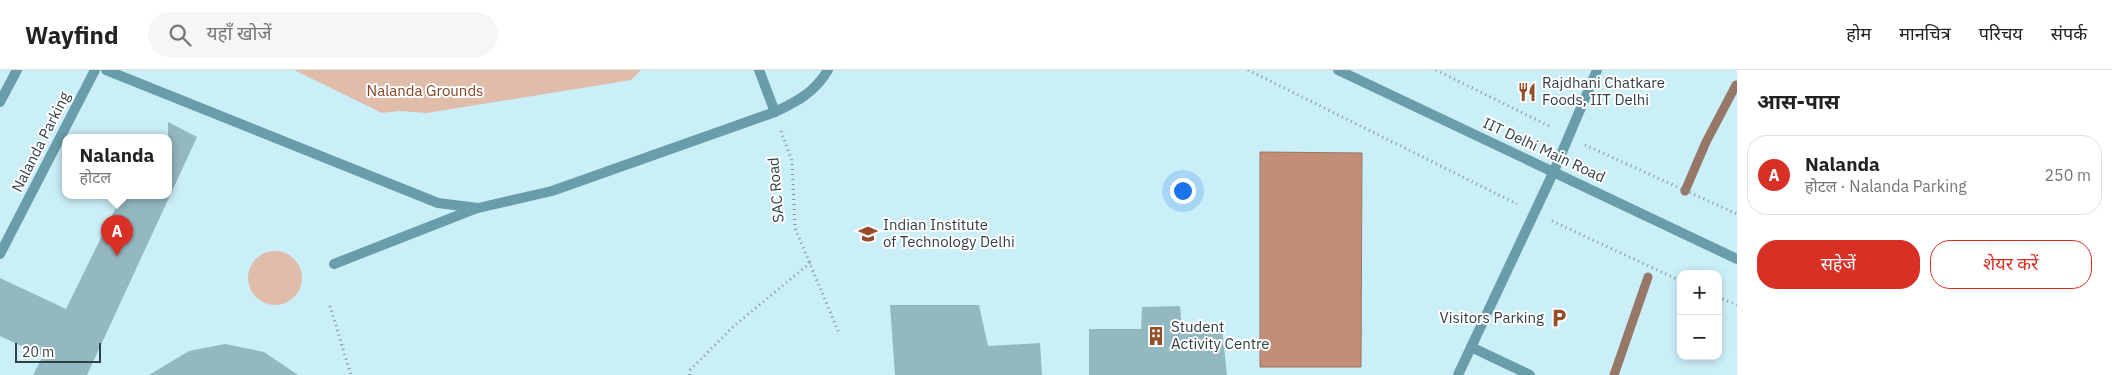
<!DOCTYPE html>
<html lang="hi">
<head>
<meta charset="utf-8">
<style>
	:root { --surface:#fff; --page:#f6f6f6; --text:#222; --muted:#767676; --line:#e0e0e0; --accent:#d93025 }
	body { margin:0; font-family:"IBM Plex Sans","Noto Sans Devanagari",sans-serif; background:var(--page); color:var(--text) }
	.controls { position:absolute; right:15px; bottom:15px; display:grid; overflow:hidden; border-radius:10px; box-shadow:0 2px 8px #0003 }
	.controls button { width:45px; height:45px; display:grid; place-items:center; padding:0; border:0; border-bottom:1px solid var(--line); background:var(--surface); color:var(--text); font:25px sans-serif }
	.scale { position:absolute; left:15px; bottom:12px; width:86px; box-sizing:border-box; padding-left:5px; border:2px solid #314044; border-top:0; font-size:14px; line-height:18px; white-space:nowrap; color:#314044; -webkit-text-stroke:4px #fff; paint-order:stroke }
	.you { position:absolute; left:1182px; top:120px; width:18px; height:18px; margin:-12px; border:4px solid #fff; border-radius:50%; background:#1a73e8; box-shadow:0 0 0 8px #1a73e833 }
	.badge { display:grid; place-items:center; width:32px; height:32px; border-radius:50%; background:var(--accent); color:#fff; font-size:16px; font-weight:700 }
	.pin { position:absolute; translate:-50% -41px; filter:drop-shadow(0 1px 2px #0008) }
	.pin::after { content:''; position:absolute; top:26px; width:18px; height:15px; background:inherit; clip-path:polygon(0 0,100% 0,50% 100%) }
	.popup { position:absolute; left:62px; top:64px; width:110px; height:65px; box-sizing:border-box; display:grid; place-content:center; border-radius:10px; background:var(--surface); filter:drop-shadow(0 1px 4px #0005); font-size:16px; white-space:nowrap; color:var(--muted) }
	.popup b { font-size:19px; color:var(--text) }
	.popup::after { content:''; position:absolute; left:50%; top:100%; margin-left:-10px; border:10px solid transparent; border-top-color:var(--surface) }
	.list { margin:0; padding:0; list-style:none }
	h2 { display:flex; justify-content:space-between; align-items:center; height:65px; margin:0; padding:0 20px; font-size:21px }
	h2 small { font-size:16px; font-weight:400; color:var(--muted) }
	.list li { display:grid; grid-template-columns:32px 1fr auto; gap:15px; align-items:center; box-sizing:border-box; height:80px; margin:0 10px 10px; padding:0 10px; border:1px solid var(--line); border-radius:20px }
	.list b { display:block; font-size:19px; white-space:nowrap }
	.list p { margin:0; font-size:16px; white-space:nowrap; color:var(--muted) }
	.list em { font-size:16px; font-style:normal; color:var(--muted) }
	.actions { display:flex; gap:10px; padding:15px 20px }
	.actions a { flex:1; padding:11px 0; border:1px solid var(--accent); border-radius:20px; text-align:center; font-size:18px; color:var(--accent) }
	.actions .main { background:var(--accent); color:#fff }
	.icon { flex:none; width:28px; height:28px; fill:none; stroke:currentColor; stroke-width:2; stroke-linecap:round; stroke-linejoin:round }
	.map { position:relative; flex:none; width:1737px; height:305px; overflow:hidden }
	header { display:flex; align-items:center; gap:30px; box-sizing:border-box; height:70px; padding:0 25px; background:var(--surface); border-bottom:1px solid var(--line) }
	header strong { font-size:24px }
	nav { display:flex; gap:28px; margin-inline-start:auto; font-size:18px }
	.search { width:350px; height:45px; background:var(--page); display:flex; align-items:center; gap:12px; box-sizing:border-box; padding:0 18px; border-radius:28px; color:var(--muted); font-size:19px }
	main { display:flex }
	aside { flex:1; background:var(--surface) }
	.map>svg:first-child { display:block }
</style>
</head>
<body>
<header>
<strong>Wayfind</strong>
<div class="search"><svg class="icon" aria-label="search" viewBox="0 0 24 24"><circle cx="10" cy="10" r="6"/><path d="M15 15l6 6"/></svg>यहाँ खोजें</div>
<nav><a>होम</a><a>मानचित्र</a><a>परिचय</a><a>संपर्क</a></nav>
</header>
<main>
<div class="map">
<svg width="1737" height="305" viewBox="0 0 1737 305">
	<rect width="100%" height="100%" fill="#cbeff9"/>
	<g fill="#e0bcab">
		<path d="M294,0H641L631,10L427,43L399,41L382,43Z"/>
		<circle cx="275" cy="208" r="27"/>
	</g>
	<path fill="#c28e77" stroke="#967768" d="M1260,82L1362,83L1361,297H1260Z"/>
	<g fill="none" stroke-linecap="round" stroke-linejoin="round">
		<g stroke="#967768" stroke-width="9">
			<path d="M1685,121L1706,72L1736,15"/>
			<path d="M1614,305L1648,207"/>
		</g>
	</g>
	<g fill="#94b8c1">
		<path d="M168,52L197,67L87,305H33L43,286L0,266V208L66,239L122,125H168Z"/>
		<path d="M890,235H979L988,276L1040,273L1042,305H895Z"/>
		<path d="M1180,236L1182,259L1222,258L1227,305H1089V259H1141L1142,237Z"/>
		<path d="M225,274L264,282L298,305H149L189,281Z"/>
	</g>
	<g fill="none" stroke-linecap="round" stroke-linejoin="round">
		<g stroke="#7b949b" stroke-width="3" stroke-dasharray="1 4" stroke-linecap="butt">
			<path d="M1248,0L1517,134"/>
			<path d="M1436,0L1551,57"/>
			<path d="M781,61L792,91L795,158L839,263"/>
			<path d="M1585,75L1737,144"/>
			<path d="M1552,151L1681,211"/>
			<path d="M1718,227L1737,235"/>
			<path d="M330,236L351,305"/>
			<path d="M690,305V300L734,256L810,193"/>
		</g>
		<g stroke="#699daa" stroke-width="10">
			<path d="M106,0L438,133L478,138L552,121L775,42C798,31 815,22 828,0"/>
			<path d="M759,0L775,42"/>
			<path d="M1338,0L1737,189"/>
			<path d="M0,32L17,0"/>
			<path d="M334,194L477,138"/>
			<path d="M1471,277L1530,305"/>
			<path d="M1458,305L1554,101L1597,0"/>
		</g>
		<path stroke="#699daa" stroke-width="10" d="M0,184L95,0"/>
	</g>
	<defs>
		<g id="restaurant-bare" transform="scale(1.5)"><path d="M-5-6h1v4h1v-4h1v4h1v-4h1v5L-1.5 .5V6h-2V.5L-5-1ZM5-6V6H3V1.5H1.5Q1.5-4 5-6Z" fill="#944c29" stroke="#fff" stroke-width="2.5" paint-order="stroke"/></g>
		<g id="university-bare" transform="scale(1.5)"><path d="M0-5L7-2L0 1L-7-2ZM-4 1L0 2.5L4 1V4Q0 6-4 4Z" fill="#944c29" stroke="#fff" stroke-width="2.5" paint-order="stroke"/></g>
		<g id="parking-bare" transform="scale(1.5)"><path d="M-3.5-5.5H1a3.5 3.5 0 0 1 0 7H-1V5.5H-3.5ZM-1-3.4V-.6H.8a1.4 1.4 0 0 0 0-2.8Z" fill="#944c29" stroke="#fff" stroke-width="2.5" paint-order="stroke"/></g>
		<g id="building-bare" transform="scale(1.5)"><path d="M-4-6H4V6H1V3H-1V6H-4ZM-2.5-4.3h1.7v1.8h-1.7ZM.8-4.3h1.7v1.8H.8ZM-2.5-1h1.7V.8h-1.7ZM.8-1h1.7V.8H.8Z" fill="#944c29" stroke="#fff" stroke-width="2.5" paint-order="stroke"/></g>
	</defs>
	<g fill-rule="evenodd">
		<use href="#restaurant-bare" x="1527" y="22"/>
		<use href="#university-bare" x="868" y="164"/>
		<use href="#parking-bare" x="1559" y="248"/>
		<use href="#building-bare" x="1156" y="266"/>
	</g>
	<g text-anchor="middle" stroke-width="4" stroke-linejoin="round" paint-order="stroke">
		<g font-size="15" fill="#314044" stroke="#fff" text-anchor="start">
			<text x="1542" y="18">Rajdhani Chatkare<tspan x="1542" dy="17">Foods, IIT Delhi</tspan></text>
			<text x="883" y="160">Indian Institute<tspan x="883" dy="17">of Technology Delhi</tspan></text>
			<text x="1544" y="253" text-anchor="end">Visitors Parking</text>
			<text x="1171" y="262">Student<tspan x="1171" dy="17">Activity Centre</tspan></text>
		</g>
		<g font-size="15" fill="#854322" stroke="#fff">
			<text x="425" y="26">Nalanda Grounds</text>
		</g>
		<g font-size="15" fill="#314044" stroke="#fff">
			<text transform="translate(41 72) rotate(-63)" y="5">Nalanda Parking</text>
			<text transform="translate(1544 80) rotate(25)" y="5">IIT Delhi Main Road</text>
			<text transform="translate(776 120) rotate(-95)" y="5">SAC Road</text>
		</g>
	</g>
</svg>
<div class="controls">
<button>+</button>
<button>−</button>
</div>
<div class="scale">20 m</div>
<div class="you"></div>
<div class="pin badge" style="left:117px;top:186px">A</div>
<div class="popup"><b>Nalanda</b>होटल</div>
</div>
<aside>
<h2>आस-पास<small></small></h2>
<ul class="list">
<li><span class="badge">A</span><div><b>Nalanda</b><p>होटल · Nalanda Parking</p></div><em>250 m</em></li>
</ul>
<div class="actions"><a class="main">सहेजें</a><a>शेयर करें</a></div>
</aside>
</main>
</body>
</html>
